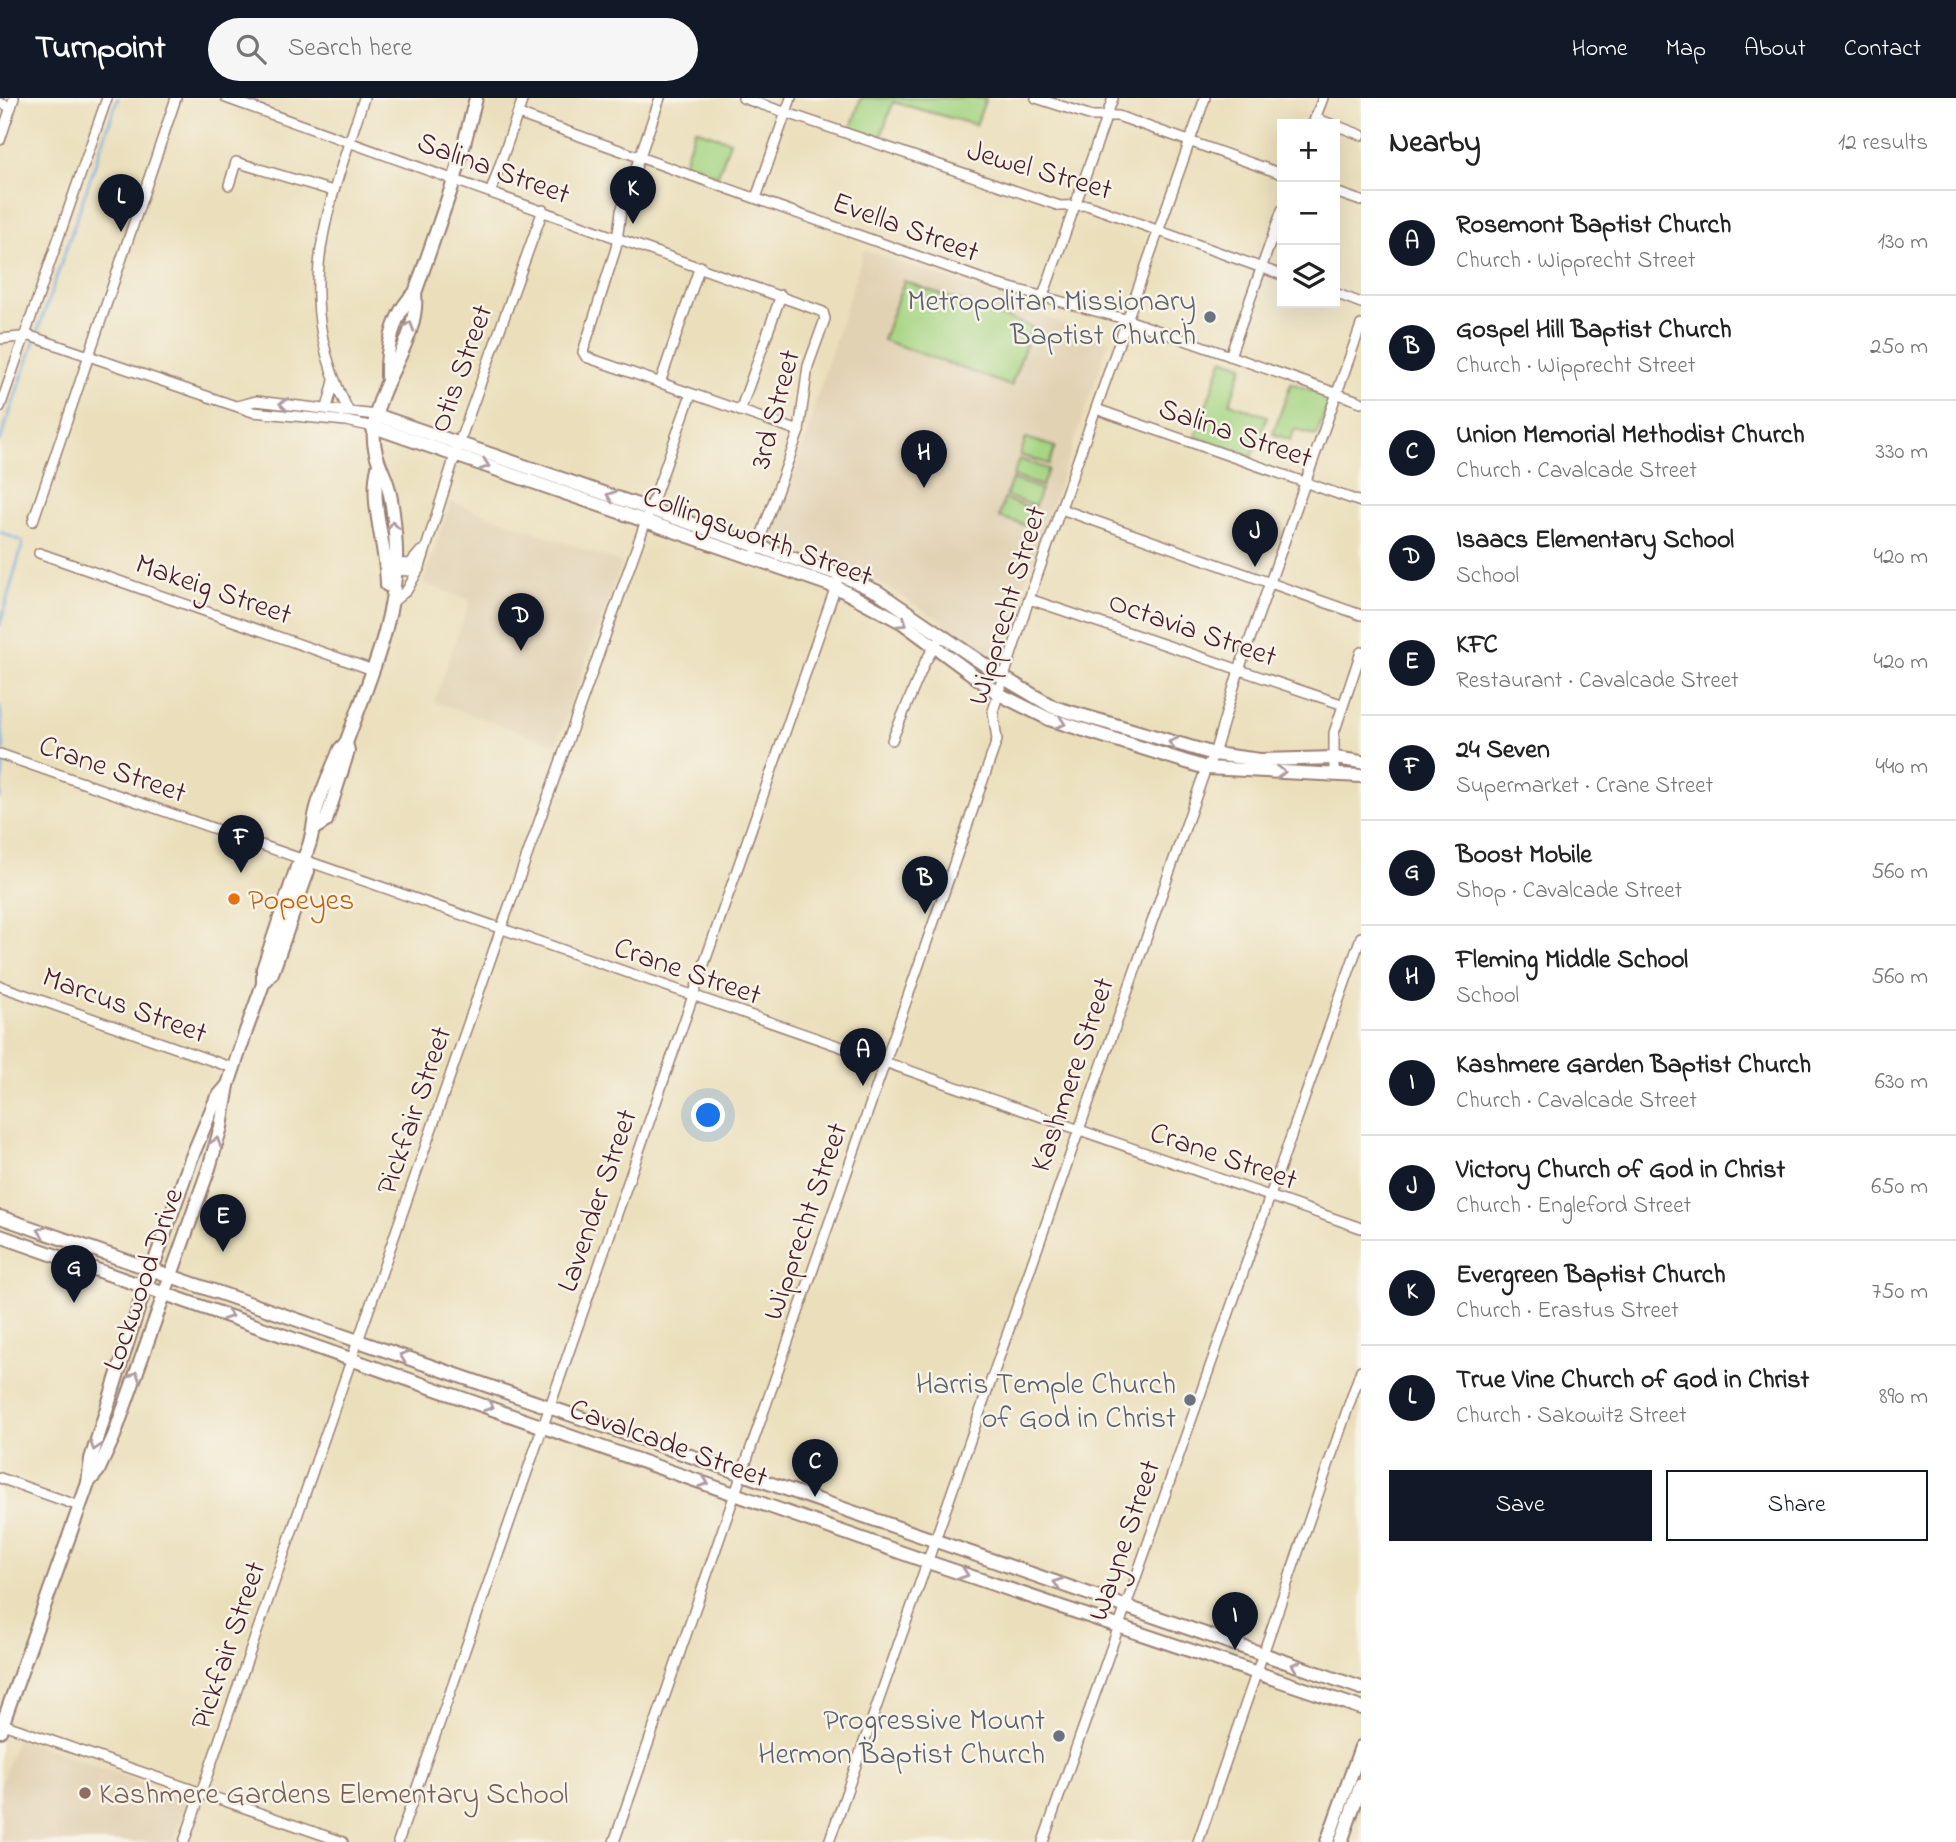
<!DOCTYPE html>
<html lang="en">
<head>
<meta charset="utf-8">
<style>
	:root { --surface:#fff; --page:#f6f6f6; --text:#222; --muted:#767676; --line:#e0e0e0; --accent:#111827 }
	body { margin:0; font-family:"Indie Flower",sans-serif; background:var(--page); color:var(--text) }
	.controls { position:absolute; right:21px; top:21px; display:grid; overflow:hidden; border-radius:0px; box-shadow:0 7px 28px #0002 }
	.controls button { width:63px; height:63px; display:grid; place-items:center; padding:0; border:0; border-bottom:2px solid var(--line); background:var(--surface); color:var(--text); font:35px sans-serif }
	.you { position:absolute; left:709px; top:1018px; width:24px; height:24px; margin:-18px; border:5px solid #fff; border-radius:50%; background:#1a73e8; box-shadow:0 0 0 10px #1a73e833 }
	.badge { display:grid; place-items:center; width:46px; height:46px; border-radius:50%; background:var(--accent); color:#fff; font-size:23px; font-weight:700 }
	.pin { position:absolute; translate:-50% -58px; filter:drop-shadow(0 2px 4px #0008) }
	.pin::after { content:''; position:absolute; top:37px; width:24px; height:21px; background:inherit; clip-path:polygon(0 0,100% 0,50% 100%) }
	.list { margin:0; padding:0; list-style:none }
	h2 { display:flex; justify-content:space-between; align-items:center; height:91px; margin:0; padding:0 28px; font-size:30px }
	h2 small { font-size:23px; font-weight:400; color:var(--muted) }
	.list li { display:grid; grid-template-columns:46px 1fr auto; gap:21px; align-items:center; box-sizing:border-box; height:105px; padding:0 28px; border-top:2px solid var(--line) }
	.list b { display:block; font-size:26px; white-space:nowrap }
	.list p { margin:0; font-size:23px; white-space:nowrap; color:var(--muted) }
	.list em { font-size:23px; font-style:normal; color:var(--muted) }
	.actions { display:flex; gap:14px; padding:21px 28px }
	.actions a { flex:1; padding:16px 0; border:2px solid var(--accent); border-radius:0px; text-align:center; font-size:24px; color:var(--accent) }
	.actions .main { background:var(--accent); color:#fff }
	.icon { flex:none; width:38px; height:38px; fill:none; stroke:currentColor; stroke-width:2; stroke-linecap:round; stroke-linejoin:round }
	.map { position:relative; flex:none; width:1361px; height:1744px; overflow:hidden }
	header { display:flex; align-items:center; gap:42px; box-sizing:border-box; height:98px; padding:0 35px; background:var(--accent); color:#fff }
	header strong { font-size:33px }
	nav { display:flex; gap:38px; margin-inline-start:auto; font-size:24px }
	.search { width:490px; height:63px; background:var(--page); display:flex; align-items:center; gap:18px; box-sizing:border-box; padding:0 24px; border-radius:38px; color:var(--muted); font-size:26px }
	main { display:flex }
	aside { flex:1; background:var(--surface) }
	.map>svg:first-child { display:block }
</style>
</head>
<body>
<header>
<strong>Turnpoint</strong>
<div class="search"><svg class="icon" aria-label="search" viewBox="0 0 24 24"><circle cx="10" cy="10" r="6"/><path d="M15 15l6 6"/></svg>Search here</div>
<nav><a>Home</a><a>Map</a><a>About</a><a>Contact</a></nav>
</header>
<main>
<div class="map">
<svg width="1361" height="1744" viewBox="0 0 1361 1744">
	<rect width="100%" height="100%" fill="#f7f3e8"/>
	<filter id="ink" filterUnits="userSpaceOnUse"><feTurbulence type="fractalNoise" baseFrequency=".0143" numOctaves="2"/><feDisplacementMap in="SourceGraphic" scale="14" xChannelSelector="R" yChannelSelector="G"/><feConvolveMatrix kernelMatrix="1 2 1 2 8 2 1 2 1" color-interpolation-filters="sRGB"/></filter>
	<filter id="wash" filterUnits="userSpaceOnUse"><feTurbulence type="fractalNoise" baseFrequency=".00686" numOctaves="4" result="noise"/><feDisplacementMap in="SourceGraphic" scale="28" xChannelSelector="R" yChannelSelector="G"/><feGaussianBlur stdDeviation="1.57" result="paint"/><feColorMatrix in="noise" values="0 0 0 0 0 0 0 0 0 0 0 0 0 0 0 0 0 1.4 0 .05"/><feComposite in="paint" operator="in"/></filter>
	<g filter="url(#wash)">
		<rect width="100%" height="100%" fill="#ebdfbb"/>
		<g fill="#e2d2b4">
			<path d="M864,152L1039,214V217L1109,243L997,564L942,523L870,479L771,443L808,336L817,298Z"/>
			<path d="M451,404L622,465L556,646L434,604L470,502L423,485Z"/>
			<path d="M17,1639L188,1702L173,1744H0V1689Z"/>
		</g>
		<g fill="#a6d583" stroke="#787a57" stroke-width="2">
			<path d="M861,0H986L976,27L893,4L880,42L851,30Z"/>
			<path d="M695,31L730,43L718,78L684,65Z"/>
			<path d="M904,183L1032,229L1011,288L883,242Z"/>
			<path d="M1223,260L1243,267L1230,305L1267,318L1252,359L1195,339Z"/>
			<path d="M1291,285L1331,299L1316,338L1295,331L1290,342L1273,336Z"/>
			<path d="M1026,340L1055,349L1049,366L1020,357Z"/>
			<path d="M1019,361L1048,371L1042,388L1013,378Z"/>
			<path d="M1012,381L1041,391L1035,408L1006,398Z"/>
			<path d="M1004,401L1033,411L1028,428L999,419Z"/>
		</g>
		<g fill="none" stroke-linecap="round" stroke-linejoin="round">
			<g stroke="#6faae0" stroke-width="2.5">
				<path d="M0,343L118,0"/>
				<path d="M0,434L23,444L0,527"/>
				<path d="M0,608L4,653"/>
				<path d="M0,700L4,660"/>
			</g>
		</g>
	</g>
	<g filter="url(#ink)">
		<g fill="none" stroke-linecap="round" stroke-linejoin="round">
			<g stroke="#9a7f73" stroke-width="12">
				<g id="minor">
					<path d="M226,0L823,214L825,221L808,268L799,333L756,452"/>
					<path d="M660,0L621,113L616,150L583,254L586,259L799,333"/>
					<path d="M743,0L1060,108L1087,107L1282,177"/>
					<path d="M1036,0L1092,18H1118L1282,76"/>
					<path d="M0,5L11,9"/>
					<path d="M518,16L996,186L1125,221L1361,304"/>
					<path d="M1315,20L1331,26"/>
					<path d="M1313,26L1323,0"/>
					<path d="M1335,27L1361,37"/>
					<path d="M0,42L14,0"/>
					<path d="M229,87L236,64L333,93"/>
					<path d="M491,93L523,0"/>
					<path d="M1335,94L1361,103"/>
					<path d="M756,100L791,0"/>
					<path d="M1335,195L1361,205"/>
					<path d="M1043,198L1113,0"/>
					<path d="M0,241L30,238L253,314L346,323L374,329"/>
					<path d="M1230,258L1282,112"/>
					<path d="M660,285L700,168"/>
					<path d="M237,308L256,303L376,317"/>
					<path d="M0,309L107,0"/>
					<path d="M327,310L334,283"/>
					<path d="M1096,311L1361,404"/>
					<path d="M348,312C290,196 327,113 364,0"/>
					<path d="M740,313L781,197"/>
					<path d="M1061,411L1361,517"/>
					<path d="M33,423L176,0"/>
					<path d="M39,455L373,572"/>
					<path d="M392,465L410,466L421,453"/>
					<path d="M392,472L411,473L420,469"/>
					<path d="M1029,501L1341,606"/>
					<path d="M394,503L407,492L420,469L459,345L543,112"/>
					<path d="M892,642L925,564L937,545"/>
					<path d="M0,656L1361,1130"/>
					<path d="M1334,674V635L1361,554"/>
					<path d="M0,888L233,970"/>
					<path d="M0,1380L79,1408"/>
					<path d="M0,1625L343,1744"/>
					<path d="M184,1744L501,831L691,296"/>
					<path d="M398,1744L837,485"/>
					<path d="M614,1744L997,642L993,613L1029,501L1205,0"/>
					<path d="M829,1744L1206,670L1214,656L1239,572L1361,227"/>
					<path d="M1043,1744L1361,839"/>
					<path d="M1198,1744L1361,1272"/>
				</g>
			</g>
			<g stroke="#9a7f73" stroke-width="16">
				<g id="major">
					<path d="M387,278C386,251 394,213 415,195"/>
					<path d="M376,317L841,477L878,494L1004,580L1053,609L1214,656L1260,662L1335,660L1361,664"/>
					<path d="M374,329L836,489L903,525L999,596L1049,621L1206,670L1361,678"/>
					<path d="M378,369C369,406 387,449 387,487"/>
					<path d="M315,730L326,723L348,653L346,645"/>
					<path d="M263,886V871L297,769C310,755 312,736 315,718C319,696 332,672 340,651L346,645C369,582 398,519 396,451C395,430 393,401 386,382C379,365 372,351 374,331C377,283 420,243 415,195L455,80L476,0"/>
					<path d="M0,1119L1361,1590"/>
					<path d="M0,1138L928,1464L1361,1610"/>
					<path d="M88,1385L98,1373L114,1338L209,1070L221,1029L228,987L246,933L263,886L272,875L308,773L303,762"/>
					<path d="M0,1633L88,1385L91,1361L139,1208L191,1061L216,1001L228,987"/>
					<path d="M1327,1744L1361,1649"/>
					<path d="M1341,1744L1361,1687"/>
				</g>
			</g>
			<use href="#minor" stroke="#fff" stroke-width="9"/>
			<use href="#major" stroke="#fff" stroke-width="12"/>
		</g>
		<defs><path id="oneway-chevron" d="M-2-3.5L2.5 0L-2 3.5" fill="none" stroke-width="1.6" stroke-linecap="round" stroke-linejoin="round" transform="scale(1.75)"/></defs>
		<g stroke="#ae9aa0">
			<use href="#oneway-chevron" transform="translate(409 228) rotate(-72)"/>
			<use href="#oneway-chevron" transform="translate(284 306) rotate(-173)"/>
			<use href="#oneway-chevron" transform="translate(485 367) rotate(19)"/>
			<use href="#oneway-chevron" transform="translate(611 398) rotate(-161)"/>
			<use href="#oneway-chevron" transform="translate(393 428) rotate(-97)"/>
			<use href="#oneway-chevron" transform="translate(903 525) rotate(34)"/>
			<use href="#oneway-chevron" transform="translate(1061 625) rotate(19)"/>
			<use href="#oneway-chevron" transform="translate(1173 645) rotate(-165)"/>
			<use href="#oneway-chevron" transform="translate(1281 674)"/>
			<use href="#oneway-chevron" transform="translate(216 1044) rotate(-73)"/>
			<use href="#oneway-chevron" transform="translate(42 1133) rotate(-161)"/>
			<use href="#oneway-chevron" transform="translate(228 1217) rotate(19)"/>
			<use href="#oneway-chevron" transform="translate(404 1258) rotate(-160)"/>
			<use href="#oneway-chevron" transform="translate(135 1278) rotate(-71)"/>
			<use href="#oneway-chevron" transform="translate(489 1308) rotate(19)"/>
			<use href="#oneway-chevron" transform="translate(95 1348) rotate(107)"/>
			<use href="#oneway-chevron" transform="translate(704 1384) rotate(20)"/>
			<use href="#oneway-chevron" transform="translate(964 1476) rotate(19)"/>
			<use href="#oneway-chevron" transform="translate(1058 1485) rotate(-161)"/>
			<use href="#oneway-chevron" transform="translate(1296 1568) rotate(-161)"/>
		</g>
	</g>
	<g fill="#6b7280" stroke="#f7f3e8" stroke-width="2.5">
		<circle cx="1210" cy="219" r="7"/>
		<circle cx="1190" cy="1302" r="7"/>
		<circle cx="1059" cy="1638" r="7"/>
	</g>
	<circle fill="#e8710a" stroke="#f7f3e8" stroke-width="2.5" cx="234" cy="801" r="7"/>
	<circle fill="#8d6e63" stroke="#f7f3e8" stroke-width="2.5" cx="85" cy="1695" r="7"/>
	<g text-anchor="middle" stroke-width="5" stroke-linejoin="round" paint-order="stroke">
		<g font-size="30" fill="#4a1f2b" stroke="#f7f3e8">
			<text transform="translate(494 69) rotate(20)" y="10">Salina Street</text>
			<text transform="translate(1040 71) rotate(16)" y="10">Jewel Street</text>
			<text transform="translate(906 128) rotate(20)" y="10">Evella Street</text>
			<text transform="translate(460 270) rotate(-70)" y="10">Otis Street</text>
			<text transform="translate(774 311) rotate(-75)" y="10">3rd Street</text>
			<text transform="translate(1236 334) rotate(19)" y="10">Salina Street</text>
			<text transform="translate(758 437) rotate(20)" y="10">Collingsworth Street</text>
			<text transform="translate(214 490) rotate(19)" y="10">Makeig Street</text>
			<text transform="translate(1006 507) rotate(-73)" y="10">Wipprecht Street</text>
			<text transform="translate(1193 530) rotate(19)" y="10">Octavia Street</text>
			<text transform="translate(113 670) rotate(19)" y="10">Crane Street</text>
			<text transform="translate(688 872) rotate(19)" y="10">Crane Street</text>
			<text transform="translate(125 906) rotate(20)" y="10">Marcus Street</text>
			<text transform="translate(1071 976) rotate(-71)" y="10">Kashmere Street</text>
			<text transform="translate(413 1012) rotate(-71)" y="10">Pickfair Street</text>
			<text transform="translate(1224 1057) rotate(19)" y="10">Crane Street</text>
			<text transform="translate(596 1102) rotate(-71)" y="10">Lavender Street</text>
			<text transform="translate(804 1123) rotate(-71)" y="10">Wipprecht Street</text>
			<text transform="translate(142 1181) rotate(-71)" y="10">Lockwood Drive</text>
			<text transform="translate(669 1344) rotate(20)" y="10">Cavalcade Street</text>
			<text transform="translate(1123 1442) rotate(-71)" y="10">Wayne Street</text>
			<text transform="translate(227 1547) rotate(-71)" y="10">Pickfair Street</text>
		</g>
		<g font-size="30" fill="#5b616d" stroke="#f7f3e8" text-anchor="end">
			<text x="1196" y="212">Metropolitan Missionary<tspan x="1196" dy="34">Baptist Church</tspan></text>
			<text x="1176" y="1295">Harris Temple Church<tspan x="1176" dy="34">of God in Christ</tspan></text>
			<text x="1045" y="1631">Progressive Mount<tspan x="1045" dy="34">Hermon Baptist Church</tspan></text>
		</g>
		<g font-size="30" fill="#c56008" stroke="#f7f3e8" text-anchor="start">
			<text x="248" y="811">Popeyes</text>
		</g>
		<g font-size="30" fill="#785e54" stroke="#f7f3e8" text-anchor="start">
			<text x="99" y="1705">Kashmere Gardens Elementary School</text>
		</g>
	</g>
</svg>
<div class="controls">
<button>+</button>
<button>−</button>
<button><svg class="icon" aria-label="layers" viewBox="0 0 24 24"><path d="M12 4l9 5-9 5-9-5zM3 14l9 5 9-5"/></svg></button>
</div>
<div class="you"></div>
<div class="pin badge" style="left:863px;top:988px">A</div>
<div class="pin badge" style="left:925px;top:816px">B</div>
<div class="pin badge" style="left:815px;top:1399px">C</div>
<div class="pin badge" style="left:521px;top:553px">D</div>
<div class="pin badge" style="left:223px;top:1154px">E</div>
<div class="pin badge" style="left:241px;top:775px">F</div>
<div class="pin badge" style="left:74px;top:1205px">G</div>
<div class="pin badge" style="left:924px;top:390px">H</div>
<div class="pin badge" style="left:1235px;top:1552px">I</div>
<div class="pin badge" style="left:1255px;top:469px">J</div>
<div class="pin badge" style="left:633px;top:126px">K</div>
<div class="pin badge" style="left:121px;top:134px">L</div>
</div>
<aside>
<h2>Nearby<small>12 results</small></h2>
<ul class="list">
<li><span class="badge">A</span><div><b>Rosemont Baptist Church</b><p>Church · Wipprecht Street</p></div><em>130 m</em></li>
<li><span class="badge">B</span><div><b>Gospel Hill Baptist Church</b><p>Church · Wipprecht Street</p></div><em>250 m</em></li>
<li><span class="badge">C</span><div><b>Union Memorial Methodist Church</b><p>Church · Cavalcade Street</p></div><em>330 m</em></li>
<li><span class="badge">D</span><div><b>Isaacs Elementary School</b><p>School</p></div><em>420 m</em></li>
<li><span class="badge">E</span><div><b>KFC</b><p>Restaurant · Cavalcade Street</p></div><em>420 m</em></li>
<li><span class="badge">F</span><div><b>24 Seven</b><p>Supermarket · Crane Street</p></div><em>440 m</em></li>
<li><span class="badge">G</span><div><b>Boost Mobile</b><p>Shop · Cavalcade Street</p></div><em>560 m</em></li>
<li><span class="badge">H</span><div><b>Fleming Middle School</b><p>School</p></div><em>560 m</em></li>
<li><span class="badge">I</span><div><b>Kashmere Garden Baptist Church</b><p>Church · Cavalcade Street</p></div><em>630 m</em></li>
<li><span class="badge">J</span><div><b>Victory Church of God in Christ</b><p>Church · Engleford Street</p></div><em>650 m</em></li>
<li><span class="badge">K</span><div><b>Evergreen Baptist Church</b><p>Church · Erastus Street</p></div><em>750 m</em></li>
<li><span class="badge">L</span><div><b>True Vine Church of God in Christ</b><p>Church · Sakowitz Street</p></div><em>890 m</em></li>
</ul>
<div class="actions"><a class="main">Save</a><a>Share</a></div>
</aside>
</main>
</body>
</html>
